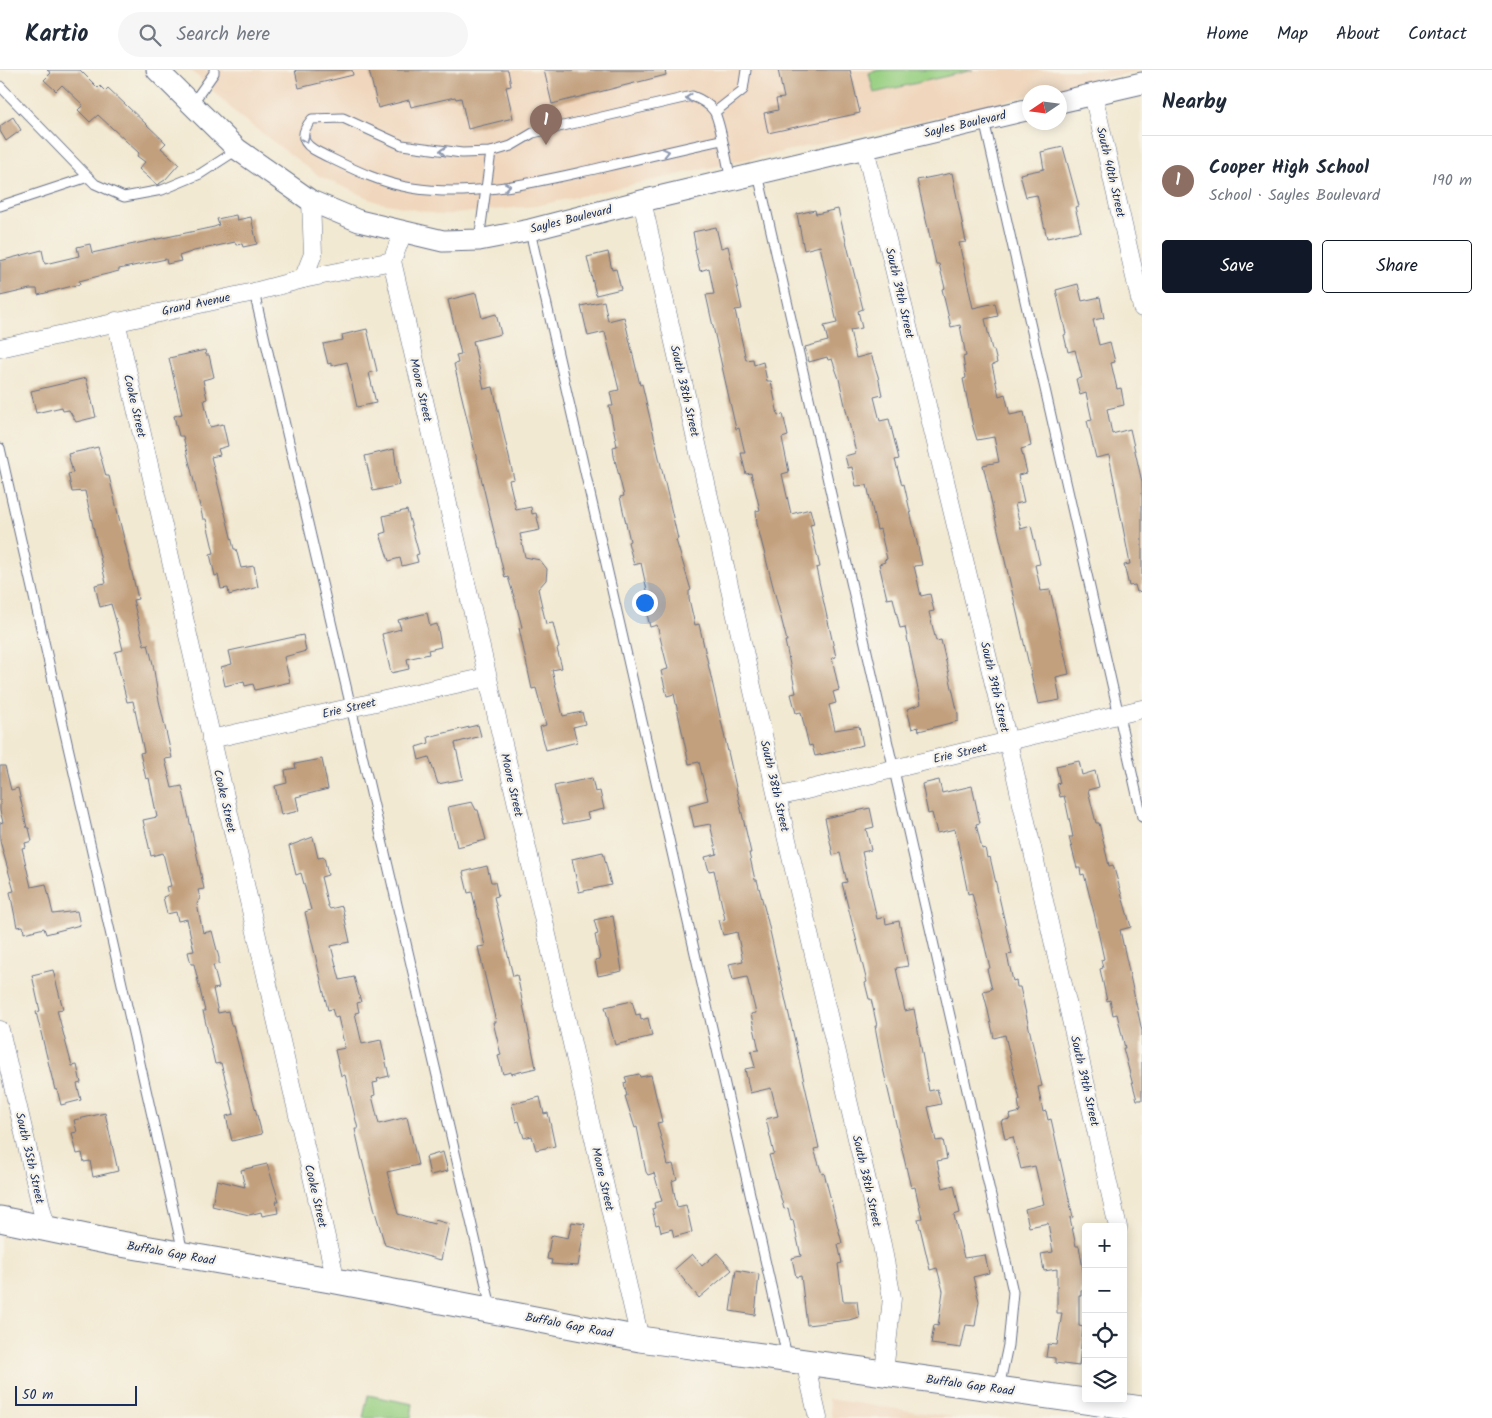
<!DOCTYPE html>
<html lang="en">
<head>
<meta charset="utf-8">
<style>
	:root { --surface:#fff; --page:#f6f6f7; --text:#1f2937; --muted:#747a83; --line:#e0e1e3; --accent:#111827 }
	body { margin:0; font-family:Kalam,sans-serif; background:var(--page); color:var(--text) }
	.controls { position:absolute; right:15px; bottom:15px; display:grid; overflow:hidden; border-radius:5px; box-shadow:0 2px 12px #0003 }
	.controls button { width:45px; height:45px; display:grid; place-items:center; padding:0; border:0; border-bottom:1px solid var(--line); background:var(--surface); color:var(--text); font:25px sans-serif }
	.compass { position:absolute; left:1022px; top:15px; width:45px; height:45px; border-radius:50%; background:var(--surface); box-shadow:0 2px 12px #0003; rotate:257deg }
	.scale { position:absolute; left:15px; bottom:12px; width:122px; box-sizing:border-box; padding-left:5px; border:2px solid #1b2f5e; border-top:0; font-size:14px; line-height:18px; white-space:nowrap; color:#1b2f5e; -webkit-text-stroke:4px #f7f3e8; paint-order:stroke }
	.you { position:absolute; left:644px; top:532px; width:18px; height:18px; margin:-12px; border:4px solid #fff; border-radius:50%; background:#1a73e8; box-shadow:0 0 0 8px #1a73e833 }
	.badge { display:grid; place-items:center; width:32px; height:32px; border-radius:50%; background:var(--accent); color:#fff; font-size:16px; font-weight:700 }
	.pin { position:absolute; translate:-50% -41px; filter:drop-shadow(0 1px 2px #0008) }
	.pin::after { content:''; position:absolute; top:26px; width:18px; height:15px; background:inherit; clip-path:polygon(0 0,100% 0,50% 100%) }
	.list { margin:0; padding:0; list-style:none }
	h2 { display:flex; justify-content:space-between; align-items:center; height:65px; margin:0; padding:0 20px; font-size:21px }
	h2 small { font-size:16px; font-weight:400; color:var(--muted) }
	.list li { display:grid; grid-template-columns:32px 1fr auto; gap:15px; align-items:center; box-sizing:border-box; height:90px; padding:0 20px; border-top:1px solid var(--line) }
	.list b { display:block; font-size:19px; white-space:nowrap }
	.list p { margin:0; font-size:16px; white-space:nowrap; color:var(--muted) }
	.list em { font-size:16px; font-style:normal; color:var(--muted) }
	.actions { display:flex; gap:10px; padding:15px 20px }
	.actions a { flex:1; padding:11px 0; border:1px solid var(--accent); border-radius:5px; text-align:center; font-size:18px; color:var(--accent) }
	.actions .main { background:var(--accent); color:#fff }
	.icon { flex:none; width:28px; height:28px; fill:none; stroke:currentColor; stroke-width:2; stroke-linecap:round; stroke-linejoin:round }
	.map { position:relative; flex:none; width:1142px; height:1348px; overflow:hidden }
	header { display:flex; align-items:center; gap:30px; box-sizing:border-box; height:70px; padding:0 25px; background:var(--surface); border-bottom:1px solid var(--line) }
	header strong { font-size:24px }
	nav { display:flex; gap:28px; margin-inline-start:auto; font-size:18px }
	.search { width:350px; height:45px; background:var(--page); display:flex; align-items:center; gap:12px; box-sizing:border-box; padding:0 18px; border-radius:28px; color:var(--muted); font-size:19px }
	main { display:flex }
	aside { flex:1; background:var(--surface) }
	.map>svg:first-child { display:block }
</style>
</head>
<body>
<header>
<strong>Kartio</strong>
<div class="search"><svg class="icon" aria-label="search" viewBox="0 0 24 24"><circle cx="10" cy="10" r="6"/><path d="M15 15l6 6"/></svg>Search here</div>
<nav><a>Home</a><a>Map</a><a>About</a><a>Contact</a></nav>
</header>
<main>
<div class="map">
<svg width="1142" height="1348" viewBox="0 0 1142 1348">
	<rect width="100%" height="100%" fill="#f7f3e8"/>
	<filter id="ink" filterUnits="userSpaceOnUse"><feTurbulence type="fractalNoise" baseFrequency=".02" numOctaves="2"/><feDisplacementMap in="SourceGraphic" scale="10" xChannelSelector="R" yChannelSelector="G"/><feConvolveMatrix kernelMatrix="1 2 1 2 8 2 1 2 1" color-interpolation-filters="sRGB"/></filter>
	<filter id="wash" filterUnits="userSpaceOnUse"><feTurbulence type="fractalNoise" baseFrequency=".0096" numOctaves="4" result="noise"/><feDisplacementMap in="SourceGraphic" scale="20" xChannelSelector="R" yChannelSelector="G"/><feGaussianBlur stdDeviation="1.12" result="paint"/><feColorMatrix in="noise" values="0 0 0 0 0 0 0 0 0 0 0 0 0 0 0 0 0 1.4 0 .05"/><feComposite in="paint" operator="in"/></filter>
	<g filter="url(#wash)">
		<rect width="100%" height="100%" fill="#f2e9d2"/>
		<g fill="#f0d6bc">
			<path d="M191,0H1142L1046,22H1030L1029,26L887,59L535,136L441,145L377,132L319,106L239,46Z"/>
			<path d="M828,1329L959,1348H832Z"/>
		</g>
		<g fill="#97cf81" stroke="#597f70">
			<path d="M879,0H973L874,23L869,3Z"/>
			<path d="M368,1325L413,1334L411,1348H363Z"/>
		</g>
		<g id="blocks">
			<g fill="#c2a07e">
				<path d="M47,0H80L98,18L100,16L105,21L108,18L166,73L161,78L179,94L165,110L157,115L139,99L145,92L137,86L139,83L98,45L90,52L78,40L83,35L62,15L56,21L44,10L51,3Z"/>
				<path d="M295,0H352L353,5L299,18Z"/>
				<path d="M369,0H508L511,16L506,17L513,48L468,59L461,28L456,29L455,27L411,37L409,30L378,38Z"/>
				<path d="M544,0H665L666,5L552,34Z"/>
				<path d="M778,0H850L860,43L768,63L764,43L778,40L776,29L784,28Z"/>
				<path d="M13,47L21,60L6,71L0,61V56Z"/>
				<path d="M1063,77L1079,136L1075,137L1081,161L1047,168L1037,125L1026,127L1020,104L1044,99L1041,82Z"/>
				<path d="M952,103L966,172L959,173L973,238L995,233L998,246L985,249L992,280H994L997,293L992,295L999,326L1005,324L1010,345L1024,342L1031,376L1021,379L1027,403L1018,405L1024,432L1015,434L1021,459L1031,456L1040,494L1035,495L1041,521L1050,520L1069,604L1056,607L1060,630L1038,634L983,395L999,392L994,367L977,370L973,357L963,309L966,308L963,287L966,286L960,255L951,257L942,219L945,218L939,194H936L917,110Z"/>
				<path d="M838,139L863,239L858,241L862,258L850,260L856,288L871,284L878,306L882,325L874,327L880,351L889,349L899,389L895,390L902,415L904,414L922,495L914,496L921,526L930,524L934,541L929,542L936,571L941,570L958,644V651L919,661L918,657L912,659L907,639L921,634L905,557L900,558L893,528L887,529L879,494L885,492L884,490L887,489L880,459L877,460L867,415L856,416L852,397L848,398L845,386L856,383L839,309L832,289L828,290L827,287L809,292L805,277L828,271L824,256L837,253L820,176L804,180L797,144L815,140L816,144Z"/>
				<path d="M236,145L237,150L251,147L257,174L243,177L242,174L236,175L235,172L194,181L179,186L181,191L167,194L166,189L119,199V201L79,211L80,214L38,225L37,219H30L0,226V191L42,180L45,194L79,186L77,177L90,174L92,183L214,157L219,155L217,149Z"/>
				<path d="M716,157L721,178L728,176L732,193L742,239L735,240L746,290L753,289L754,295L763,292L767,311H771L778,345L783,344L788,366L782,368L789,402L782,404L791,444L810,439L814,454L810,455L820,497L816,498L836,587L832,588L839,620L833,622L836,633L829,635L835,660L859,656L863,675L815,686L812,675L809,676L801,642L796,643L791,624L796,623L785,571H787L757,454L756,441L760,440L751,403L746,404L741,383H745L739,358L736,359L706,225L714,224L709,198L700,201L695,180L696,179L693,162Z"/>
				<path d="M608,182L612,200L616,199L621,219L596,225L587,187Z"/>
				<path d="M1078,214L1082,231L1100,227L1104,248L1093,250L1099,275L1110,272L1115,292L1111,293L1117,319L1121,318L1124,335L1107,339L1112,364L1130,359L1142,412V521L1137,522L1135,515L1129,516L1124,495L1130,494L1109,385L1096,388L1087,351L1092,350L1086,323L1080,325L1076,309L1082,308L1075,280L1068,282L1064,265L1066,264L1056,220Z"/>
				<path d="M476,223L482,248L496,244L501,264L473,271L484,319L493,317L514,409L509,410L516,440L531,437L532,444L536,443L540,460L520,464L525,487L540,490L547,499L546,510L538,519L546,554L553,553L559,578L557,579L562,598L552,600L555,613L563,646L582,642L585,654L573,657L577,672L546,680L540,657L546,655L536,618L532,619L519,558L522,557L515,530L508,507L505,508L454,294L458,293L456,285L461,284L448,230Z"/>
				<path d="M604,231L608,251L624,247L640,315L642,314L678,469L676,470L691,520L689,521V529L695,555L699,554L751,783H749L755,810H757L767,848L794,967L819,1078L814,1079L822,1104L824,1103L842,1173L838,1174L842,1193L838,1194L843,1231H857L859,1247L849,1250L807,1255L801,1206L796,1207L792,1188L801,1186L793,1150L791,1151L788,1138L784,1139L769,1085L774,1084L766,1049L778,1046L771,1018L750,1023L745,999L755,997L751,981L759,980L751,944L756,943L747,907L733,910L729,894L743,891L737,862L723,865L719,850L725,849L714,800L709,801L705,787L717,784L710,754L694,757L689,735L708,730L699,692L689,694L674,624L667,626L661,601L668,599L657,555L650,557L647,544L652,543L641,493L634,495L628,472L630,471L620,427L624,426L614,386L613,377L617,376L609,336H613L610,322L619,320L605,262L588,266L581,236Z"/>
				<path d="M367,259L377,301L369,303L376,333L357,337L347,292L331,296V293L328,294L323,274L343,270L342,265Z"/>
				<path d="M205,280L206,285H209L214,307L203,310L207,329L204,330L210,357L223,354L228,376L218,379L220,385L211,387L234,479H236L241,498L254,496L258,517L229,525L228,518L221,519L218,505L215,506L210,484L214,483L206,449H203L183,366H179L174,346L182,344L169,288Z"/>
				<path d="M86,308L96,347L76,352L69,340L63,341L62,337L36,343L31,321Z"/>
				<path d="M98,377L106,406H109L130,494L138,529L133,530L144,575L148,574L153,594L158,626L172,688L165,689L172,718L182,716L195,776L204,819L198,820L200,828L197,834L203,863L212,861L219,888V894L213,895L219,918L213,919L218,943L228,941L231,955H233L262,1064L232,1071L226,1046L234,1044L221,993L215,994L203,941H205L194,894H191L188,882L194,881L187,849L178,851L176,842L167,844L163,827L168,825L166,817L171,816L163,783L151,786L143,750L157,747L149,708L146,709L140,683L144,682L133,631L127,632L115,582L123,580L116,551L111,534L100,537L95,515L106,513L85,421L72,422L68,404L73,403L68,384Z"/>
				<path d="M394,379L399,415L373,421L365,386Z"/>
				<path d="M407,440L419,484L416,485L418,492L402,496L400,488L389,491L380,464L386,462L383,446Z"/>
				<path d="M427,543L430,556L437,554L441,577L428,580L429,584L407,589L409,599L391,603L382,564L401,559L398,550Z"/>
				<path d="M303,565L306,581L284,587L290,612L255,620L253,614L245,616L244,611L225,616L221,597L232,594L229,581Z"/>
				<path d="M478,655L481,666L455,673L463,709L438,714L429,687L419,690L416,677L429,673L428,667Z"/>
				<path d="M322,689L328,719L296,727L299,741L281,745L275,716L287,713L285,700L296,698L295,694Z"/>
				<path d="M1079,691L1082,705L1095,701L1099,717L1088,720L1096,753H1099L1109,796L1113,795L1131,857L1120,860L1142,961V1030H1137L1123,978H1125L1117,944L1113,945L1110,930L1107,931L1100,899L1103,898L1101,890L1104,889L1094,843L1084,804L1081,805L1080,798H1077L1069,767H1073L1066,734L1064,726L1060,727L1057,714L1060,713L1056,696Z"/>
				<path d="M0,696H5L11,720L18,718L27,758H29L32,771L25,773L26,777L22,778L31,817L46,814L53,844L77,841L80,855L46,864L44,858L24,863L23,856L17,857L10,822L14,821L0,771V753L3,752L0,741Z"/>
				<path d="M592,708L595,722L600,721L604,739L587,743L589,749L563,754L554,716Z"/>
				<path d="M939,710L942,723L972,716L980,753L976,754L982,779L985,778L987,788L990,787L1012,884L1007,885L1013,911L1016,910L1017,917H1020L1042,1016L1038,1017L1043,1042L1046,1041L1048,1050L1051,1049L1073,1147L1070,1148L1076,1176H1079L1085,1211V1219L1081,1220V1226H1079V1256L1083,1257L1079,1296L1055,1293V1288L1046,1287L1048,1274L1057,1275L1062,1243H1057V1199L1044,1201L1041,1184L1053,1182L1048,1153L1029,1157L1025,1139L1044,1134L1035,1096L1021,1099L1013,1067L1005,1069L1001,1051L1010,1049L1009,1045L1020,1042L1018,1030H1020L1005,965L994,968L987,936L983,921L992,919L987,899L990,898L972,823L968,824L955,759L937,763L932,743L928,744L922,714Z"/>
				<path d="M472,732L476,740H478L486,770L457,777L448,737Z"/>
				<path d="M870,738L874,757L866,759L871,780L862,782L877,849L885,847L886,854L899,851L908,896L896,898L905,941L914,939L929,1021L937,1019L941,1034L928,1037L936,1071L943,1070L947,1089L937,1091L943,1118L954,1115L960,1143L954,1145L964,1188L985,1185L989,1203L973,1207L979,1231L975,1256L966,1255L961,1278L931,1274L934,1255L938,1256L943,1221L937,1198L930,1200L918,1149L922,1148L915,1117L911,1118L882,994L875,956H877L871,929H869L865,913L867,912L842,813L847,812L840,783L833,785L825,748Z"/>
				<path d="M313,767L318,788L324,787L328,805L321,807L328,836L330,839L342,836L350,872L331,876L340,910L354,907L361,932L357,933L359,942L355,943L362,974L381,970L389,1006L377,1009L378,1012L373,1013L375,1025L372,1026L379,1054L407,1047L418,1095L387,1102L398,1144L434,1154L435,1150L449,1154L441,1190L385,1175L376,1145L361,1086L355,1059H358L345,1005L341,1006L335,980L345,978L338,947L335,948L332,939L328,940L305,842L311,840L301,803L296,805L289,776Z"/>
				<path d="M603,782L611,815L579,822L572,789Z"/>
				<path d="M487,796L491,812H495L498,826L494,827L513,906L517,905L536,998L511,1004V1002L503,1004L498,986L501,985L493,952H496L478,877L485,876L472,822L468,823L463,802Z"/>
				<path d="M613,846L622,901L598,906L595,890L600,889L595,865L598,864L594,850Z"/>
				<path d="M53,900L63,939L57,940L72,996L77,995L81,1013L77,1014L81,1030L61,1035L57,1019L55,1020L36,942L40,941L32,905Z"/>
				<path d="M632,931L636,945L640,944L641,950L648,948L652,966L615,975L605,937Z"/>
				<path d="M639,1004L640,1007L651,1005L662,1052L657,1053L668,1095L673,1094L677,1109L672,1111L677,1137L686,1135L692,1162L674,1167L672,1159L661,1162L659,1154L656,1155L652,1139L655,1138L654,1133L662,1131L654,1103L648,1105L646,1102L637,1057L635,1058L625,1026H627L624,1013L627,1012L625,1007Z"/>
				<path d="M540,1027L544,1044L548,1043L555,1076L536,1080L532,1066L524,1068L519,1051L516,1052L512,1034Z"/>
				<path d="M105,1043L118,1101L93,1107L90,1091L84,1092L82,1083L77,1084L72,1063L77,1062L74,1050Z"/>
				<path d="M443,1082L448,1101L430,1105L426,1087Z"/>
				<path d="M267,1094L279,1131H276L278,1143L262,1146L261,1142L249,1145L212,1136L217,1110L245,1117L241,1100Z"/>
				<path d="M572,1152L585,1154L578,1196L551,1194L552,1190L547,1189L551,1167L553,1165L568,1168Z"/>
				<path d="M717,1183L732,1200L699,1228L675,1199L692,1184L702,1196Z"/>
				<path d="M736,1200L759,1204L755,1245L730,1241Z"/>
			</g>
		</g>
	</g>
	<g filter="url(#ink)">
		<use href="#blocks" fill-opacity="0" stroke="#667087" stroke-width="1"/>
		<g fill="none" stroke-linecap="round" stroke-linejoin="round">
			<g stroke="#667087" stroke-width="11">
				<g id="service">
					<path d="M0,16L95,114L124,127L162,120L200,104L237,80"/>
					<path d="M192,34L214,3V0"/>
					<path d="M715,42L743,20L746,0"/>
					<path d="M984,50L1142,747"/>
					<path d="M721,70C679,79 637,89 595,99C535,112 474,128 412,118C379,113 349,97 320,83C301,74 299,64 312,49L343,48L402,75L462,83L491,82L511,76L533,63L692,26C700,29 708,33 714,41C721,53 727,94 731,110"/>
					<path d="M758,104L1013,1222L1008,1275L999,1318"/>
					<path d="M0,136L88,107"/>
					<path d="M530,161L787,1286"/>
					<path d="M479,170L491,82"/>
					<path d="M254,222L491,1237"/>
					<path d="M0,378L183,1182"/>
				</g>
			</g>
			<g stroke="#667087" stroke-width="19">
				<g id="minor">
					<path d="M1093,24L1142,238"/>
					<path d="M865,78L1008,672L1118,1157"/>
					<path d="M642,131L777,727L882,1175L892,1228L884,1303"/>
					<path d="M403,162L392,191L640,1269"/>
					<path d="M303,209L313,184L311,131"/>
					<path d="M116,251L336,1211"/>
					<path d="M0,278L254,222L303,209L392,191"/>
					<path d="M211,669L487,607"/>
					<path d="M777,727L1142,639"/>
					<path d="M0,960L46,1158"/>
					<path d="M805,1292L818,1348"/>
				</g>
			</g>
			<g stroke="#667087" stroke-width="23">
				<g id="tertiary">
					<path d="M157,0L237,79L311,131L359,151L443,171L479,170L530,160L642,131L1030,39"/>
					<path d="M1060,32L1142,13"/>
				</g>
			</g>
			<g stroke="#667087" stroke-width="27">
				<path id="secondary" d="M0,1149L115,1173L336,1211L640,1269L1142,1339"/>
			</g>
			<use href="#service" stroke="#fff" stroke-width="9"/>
			<use href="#minor" stroke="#fff" stroke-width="18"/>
			<use href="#tertiary" stroke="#fff" stroke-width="21"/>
			<use href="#secondary" stroke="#fff" stroke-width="25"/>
		</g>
		<defs><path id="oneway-chevron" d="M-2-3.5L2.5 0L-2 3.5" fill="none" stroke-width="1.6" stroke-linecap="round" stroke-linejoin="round" transform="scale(1.25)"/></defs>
		<g stroke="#8d97ae">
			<use href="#oneway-chevron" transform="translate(689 28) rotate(-178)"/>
			<use href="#oneway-chevron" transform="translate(306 70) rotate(68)"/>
			<use href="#oneway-chevron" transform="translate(443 81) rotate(-174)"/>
			<use href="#oneway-chevron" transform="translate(666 82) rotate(-13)"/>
			<use href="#oneway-chevron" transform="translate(507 116) rotate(-9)"/>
		</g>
	</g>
	<g text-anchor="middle" stroke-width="4.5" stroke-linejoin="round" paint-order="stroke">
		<g font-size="12" fill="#1b2f5e" stroke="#f7f3e8">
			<text transform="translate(965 54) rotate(-13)" y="4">Sayles Boulevard</text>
			<text transform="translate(1111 102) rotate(77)" y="4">South 40th Street</text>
			<text transform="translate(571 149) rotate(-14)" y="4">Sayles Boulevard</text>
			<text transform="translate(900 223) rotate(77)" y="4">South 39th Street</text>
			<text transform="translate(196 234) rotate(-12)" y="4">Grand Avenue</text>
			<text transform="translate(421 320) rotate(77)" y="4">Moore Street</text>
			<text transform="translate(685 321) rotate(77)" y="4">South 38th Street</text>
			<text transform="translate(135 336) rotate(77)" y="4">Cooke Street</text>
			<text transform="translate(995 617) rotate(77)" y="4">South 39th Street</text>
			<text transform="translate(349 638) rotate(-13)" y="4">Erie Street</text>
			<text transform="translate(960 683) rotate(-13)" y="4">Erie Street</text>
			<text transform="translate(512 715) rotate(77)" y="4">Moore Street</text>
			<text transform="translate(775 716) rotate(77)" y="4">South 38th Street</text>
			<text transform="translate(225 731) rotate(77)" y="4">Cooke Street</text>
			<text transform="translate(1085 1011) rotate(77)" y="4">South 39th Street</text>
			<text transform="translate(30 1088) rotate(77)" y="4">South 35th Street</text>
			<text transform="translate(603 1109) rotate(77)" y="4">Moore Street</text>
			<text transform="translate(867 1111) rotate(77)" y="4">South 38th Street</text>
			<text transform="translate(316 1126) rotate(77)" y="4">Cooke Street</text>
			<text transform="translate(171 1183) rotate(10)" y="4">Buffalo Gap Road</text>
			<text transform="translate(569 1255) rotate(11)" y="4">Buffalo Gap Road</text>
			<text transform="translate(970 1315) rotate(8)" y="4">Buffalo Gap Road</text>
		</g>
	</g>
</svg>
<div class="controls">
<button>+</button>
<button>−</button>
<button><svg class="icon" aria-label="locate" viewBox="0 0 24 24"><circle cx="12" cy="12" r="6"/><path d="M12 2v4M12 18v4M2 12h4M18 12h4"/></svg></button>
<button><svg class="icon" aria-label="layers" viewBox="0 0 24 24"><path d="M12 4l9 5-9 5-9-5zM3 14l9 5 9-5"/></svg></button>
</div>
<svg class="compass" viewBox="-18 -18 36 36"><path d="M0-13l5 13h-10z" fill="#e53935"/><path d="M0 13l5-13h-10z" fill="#747a83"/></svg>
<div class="scale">50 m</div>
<div class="you"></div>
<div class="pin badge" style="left:546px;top:75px;background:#8d6e63">1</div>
</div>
<aside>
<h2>Nearby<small></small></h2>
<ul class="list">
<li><span class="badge" style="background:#8d6e63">1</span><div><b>Cooper High School</b><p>School · Sayles Boulevard</p></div><em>190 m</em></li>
</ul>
<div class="actions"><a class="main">Save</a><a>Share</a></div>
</aside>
</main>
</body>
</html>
